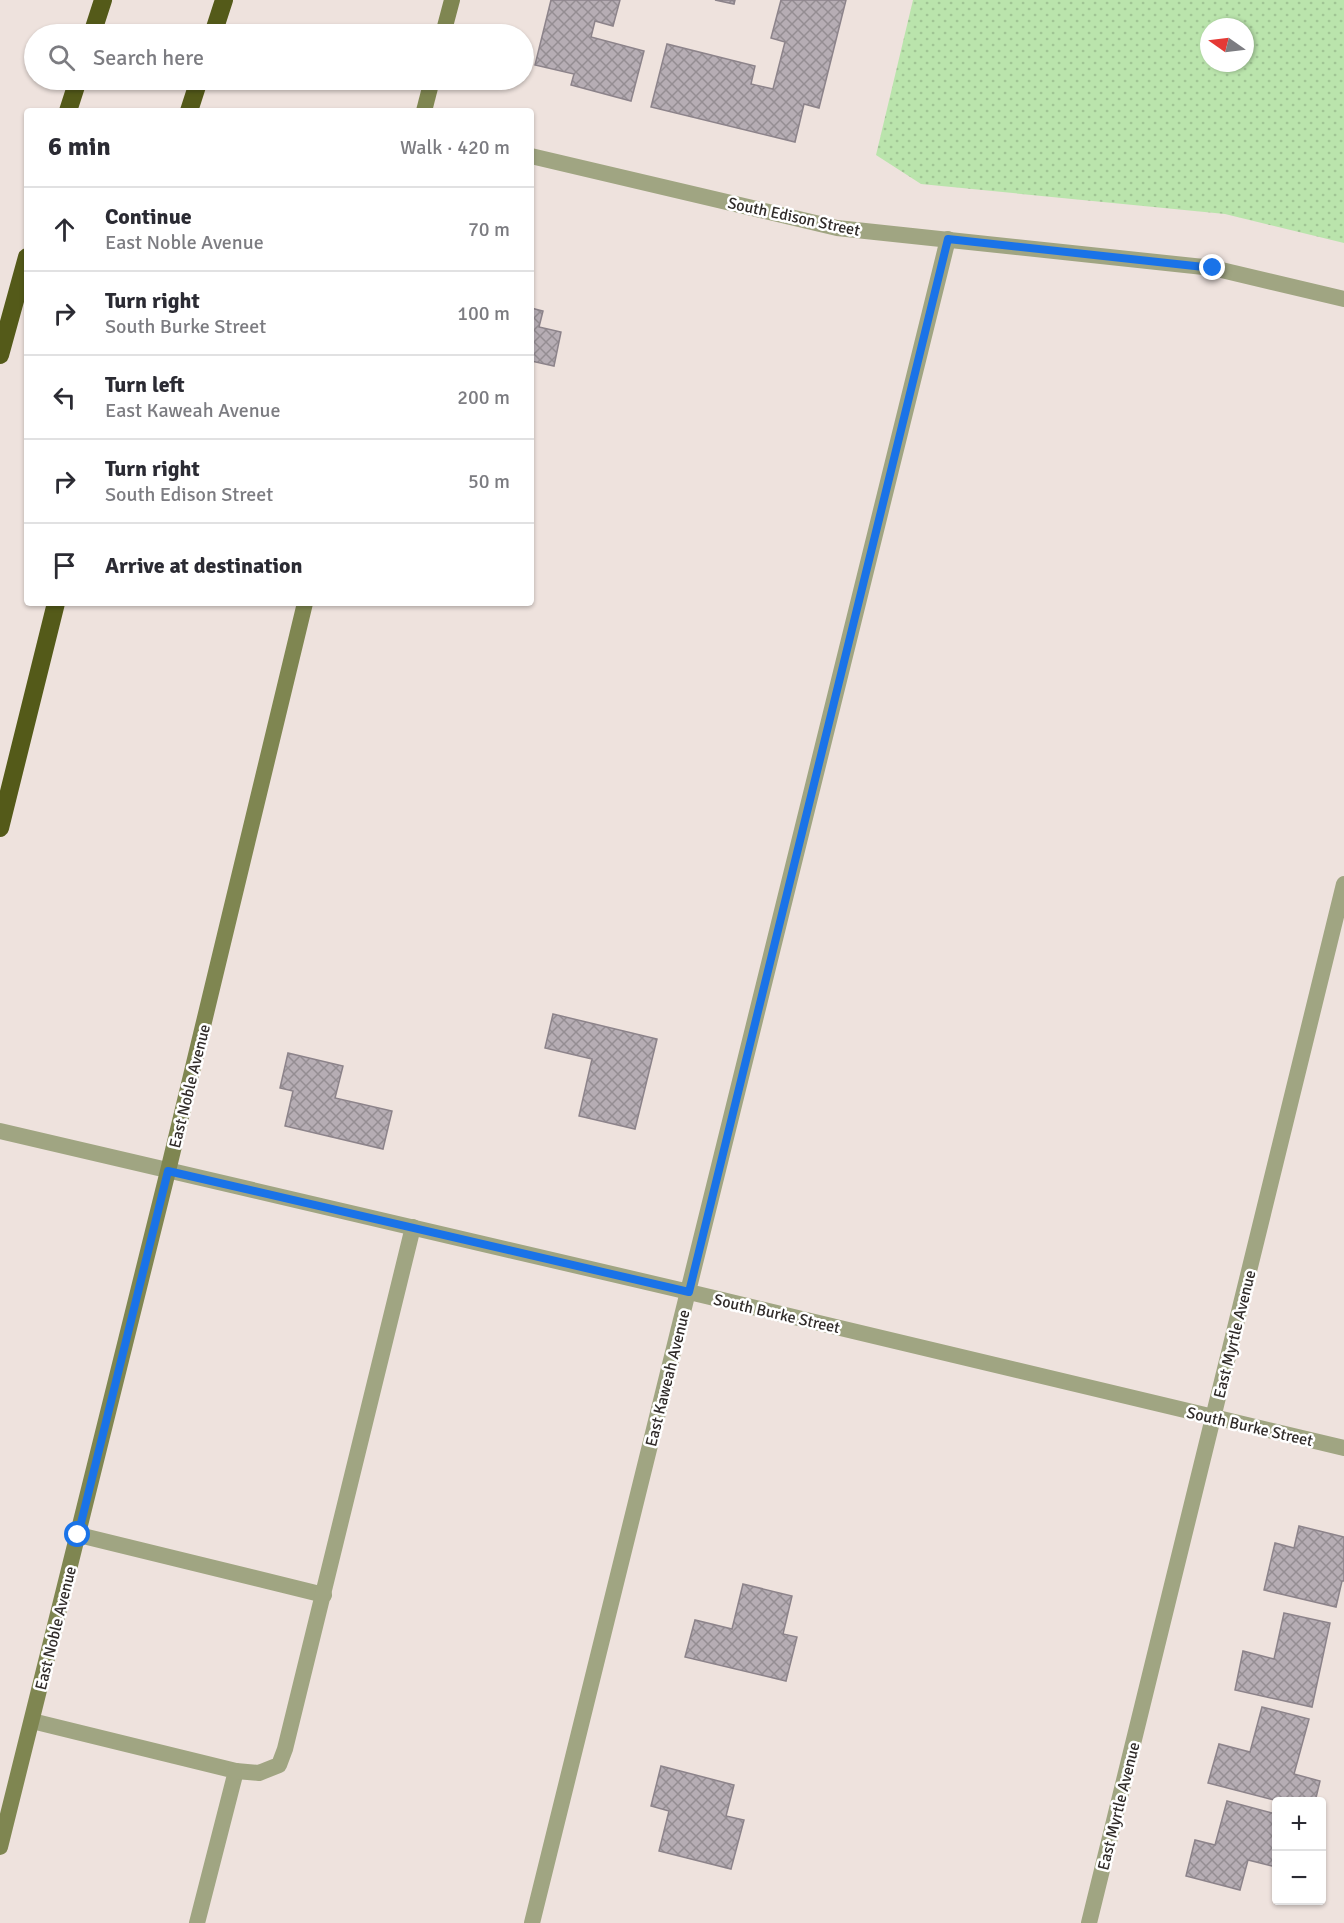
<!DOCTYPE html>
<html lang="en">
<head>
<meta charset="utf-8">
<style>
	:root { --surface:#fff; --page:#f7f7f7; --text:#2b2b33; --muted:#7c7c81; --line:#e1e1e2 }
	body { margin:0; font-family:Signika,sans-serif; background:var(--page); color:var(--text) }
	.controls { position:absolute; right:18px; bottom:18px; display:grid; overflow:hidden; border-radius:6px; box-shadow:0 2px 4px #0004 }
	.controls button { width:54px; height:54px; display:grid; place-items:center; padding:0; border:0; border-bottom:2px solid var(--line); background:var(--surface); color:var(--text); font:30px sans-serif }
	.compass { position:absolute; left:1200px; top:18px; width:54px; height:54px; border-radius:50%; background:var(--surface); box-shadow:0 2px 4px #0004; rotate:284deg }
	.stop { position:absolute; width:18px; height:18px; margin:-14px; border:4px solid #1a73e8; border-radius:50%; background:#fff }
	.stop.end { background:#1a73e8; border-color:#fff; box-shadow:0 2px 6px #0008 }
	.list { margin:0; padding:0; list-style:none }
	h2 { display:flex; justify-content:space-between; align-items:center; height:78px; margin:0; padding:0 24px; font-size:26px }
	h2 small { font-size:20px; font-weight:400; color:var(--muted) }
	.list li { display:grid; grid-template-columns:39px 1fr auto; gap:18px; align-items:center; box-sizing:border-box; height:84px; padding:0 24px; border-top:2px solid var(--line) }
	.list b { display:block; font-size:22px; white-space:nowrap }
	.list p { margin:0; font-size:20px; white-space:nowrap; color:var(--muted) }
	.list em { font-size:20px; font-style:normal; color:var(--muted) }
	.icon { flex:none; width:33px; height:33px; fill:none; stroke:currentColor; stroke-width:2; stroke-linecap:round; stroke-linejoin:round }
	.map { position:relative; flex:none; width:1344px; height:1923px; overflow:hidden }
	.search { position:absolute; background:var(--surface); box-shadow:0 2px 4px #0004; left:24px; top:24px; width:510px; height:66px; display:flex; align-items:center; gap:15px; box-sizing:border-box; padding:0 21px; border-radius:33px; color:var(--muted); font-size:22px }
	.panel { position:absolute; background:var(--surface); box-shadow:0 2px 4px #0004; left:24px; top:108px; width:510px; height:498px; border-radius:6px }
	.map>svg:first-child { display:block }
</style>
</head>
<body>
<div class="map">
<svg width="1344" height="1923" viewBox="0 0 1344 1923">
	<defs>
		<pattern id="grass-dots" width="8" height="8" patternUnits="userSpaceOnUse" patternTransform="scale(1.5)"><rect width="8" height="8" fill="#bae4ac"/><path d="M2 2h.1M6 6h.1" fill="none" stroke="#a0c494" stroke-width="1.8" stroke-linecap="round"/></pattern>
		<pattern id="building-cross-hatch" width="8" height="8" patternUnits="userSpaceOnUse" patternTransform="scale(1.5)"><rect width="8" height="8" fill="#b6adb4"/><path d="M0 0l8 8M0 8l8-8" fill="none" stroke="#948d92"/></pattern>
	</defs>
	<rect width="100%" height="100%" fill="#eee2dd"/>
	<path fill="url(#grass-dots)" fill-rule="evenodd" d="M913,0H1344V243L1225,214L921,184L876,155ZM1209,27H1245V63H1209Z"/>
	<g fill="url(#building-cross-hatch)" stroke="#8c838a" stroke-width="1.5">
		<path d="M551,0H620L613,26L595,21L591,37L644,51L631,101L571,85L574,74L535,65Z"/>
		<path d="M715,0H735L734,4Z"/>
		<path d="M781,0H846L819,108L804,104L795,142L651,107L667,44L755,66L751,84L773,89L785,42L771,38Z"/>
		<path d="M531,308L543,311L539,327L561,332L554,366L531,361Z"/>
		<path d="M553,1014L657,1039L635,1129L579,1116L592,1059L545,1048Z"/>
		<path d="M288,1053L343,1066L335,1098L392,1111L383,1149L285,1126L293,1091L280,1088Z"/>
		<path d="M1299,1526L1344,1537V1581H1342L1336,1607L1264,1590L1275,1543L1294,1548Z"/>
		<path d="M743,1584L792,1596L783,1634L797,1637L786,1681L685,1657L695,1620L732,1629Z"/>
		<path d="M1284,1613L1330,1623L1312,1707L1235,1690L1243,1651L1274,1659Z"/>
		<path d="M1262,1707L1309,1719L1294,1774L1320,1781L1315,1802H1282L1208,1783L1219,1744L1250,1752Z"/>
		<path d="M661,1766L734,1785L726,1816L744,1820L731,1869L659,1851L669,1811L651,1806Z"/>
		<path d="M1227,1801L1276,1814V1867L1248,1860L1240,1890L1186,1876L1195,1840L1215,1845Z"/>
	</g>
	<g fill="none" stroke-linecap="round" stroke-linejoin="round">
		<g stroke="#a0a582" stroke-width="16">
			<path d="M79,1535L324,1595"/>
			<path d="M32,1721L236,1771L197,1923"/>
			<path d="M236,1771L259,1773L279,1765L285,1749L413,1227"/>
		</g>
		<g stroke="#a0a582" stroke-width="16">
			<path d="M531,156L837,228L1213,268L1344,299"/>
			<path d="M0,1131L689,1292L1344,1448"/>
			<path d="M532,1923L948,239"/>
			<path d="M1089,1923L1344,884"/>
		</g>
		<g stroke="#7f8651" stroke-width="16">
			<path d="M443,34L452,0"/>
			<path d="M424,111L432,80"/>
			<path d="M0,1847L168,1171L305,603"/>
		</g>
		<g stroke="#545a19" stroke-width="18">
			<path d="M92,34L103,0"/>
			<path d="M213,34L224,0"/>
			<path d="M68,111L78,80"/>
			<path d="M189,111L199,80"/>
			<path d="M0,355L27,257"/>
			<path d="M0,828L56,603"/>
		</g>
	</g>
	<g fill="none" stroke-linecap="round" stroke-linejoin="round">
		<path stroke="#1a73e8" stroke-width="8" d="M78,1535L168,1171L689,1292L948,239L1213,268"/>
	</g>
	<g text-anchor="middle" stroke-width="5" stroke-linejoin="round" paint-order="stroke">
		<g font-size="16" fill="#302b29" stroke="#fff">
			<text transform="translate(794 216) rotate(12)" y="6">South Edison Street</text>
			<text transform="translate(189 1086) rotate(-76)" y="6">East Noble Avenue</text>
			<text transform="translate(777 1313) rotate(13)" y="6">South Burke Street</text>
			<text transform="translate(1234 1334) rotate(-76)" y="6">East Myrtle Avenue</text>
			<text transform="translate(667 1378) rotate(-76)" y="6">East Kaweah Avenue</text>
			<text transform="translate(1250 1426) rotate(13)" y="6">South Burke Street</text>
			<text transform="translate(55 1628) rotate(-76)" y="6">East Noble Avenue</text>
			<text transform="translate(1118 1806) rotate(-76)" y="6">East Myrtle Avenue</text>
		</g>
	</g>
</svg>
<div class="controls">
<button>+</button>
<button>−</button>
</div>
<svg class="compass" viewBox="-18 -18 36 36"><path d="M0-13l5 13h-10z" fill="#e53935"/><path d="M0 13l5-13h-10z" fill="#7c7c81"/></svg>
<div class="stop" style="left:78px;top:1535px"></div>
<div class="stop end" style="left:1213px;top:268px"></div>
<div class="search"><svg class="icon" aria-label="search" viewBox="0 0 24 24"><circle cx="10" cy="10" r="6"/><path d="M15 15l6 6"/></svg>Search here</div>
<section class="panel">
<h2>6 min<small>Walk · 420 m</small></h2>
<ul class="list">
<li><svg class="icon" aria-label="ahead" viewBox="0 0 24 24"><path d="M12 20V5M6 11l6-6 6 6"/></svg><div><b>Continue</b><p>East Noble Avenue</p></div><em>70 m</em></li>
<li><svg class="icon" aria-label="right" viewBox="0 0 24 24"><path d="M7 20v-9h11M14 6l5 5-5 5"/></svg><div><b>Turn right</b><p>South Burke Street</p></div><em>100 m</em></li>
<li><svg class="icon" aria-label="left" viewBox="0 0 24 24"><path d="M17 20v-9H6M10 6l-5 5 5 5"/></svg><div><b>Turn left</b><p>East Kaweah Avenue</p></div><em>200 m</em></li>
<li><svg class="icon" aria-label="right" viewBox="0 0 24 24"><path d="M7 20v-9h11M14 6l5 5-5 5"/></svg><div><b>Turn right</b><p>South Edison Street</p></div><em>50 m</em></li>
<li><svg class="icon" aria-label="arrive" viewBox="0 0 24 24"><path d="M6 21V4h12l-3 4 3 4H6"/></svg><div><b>Arrive at destination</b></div></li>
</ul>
</section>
</div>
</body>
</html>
